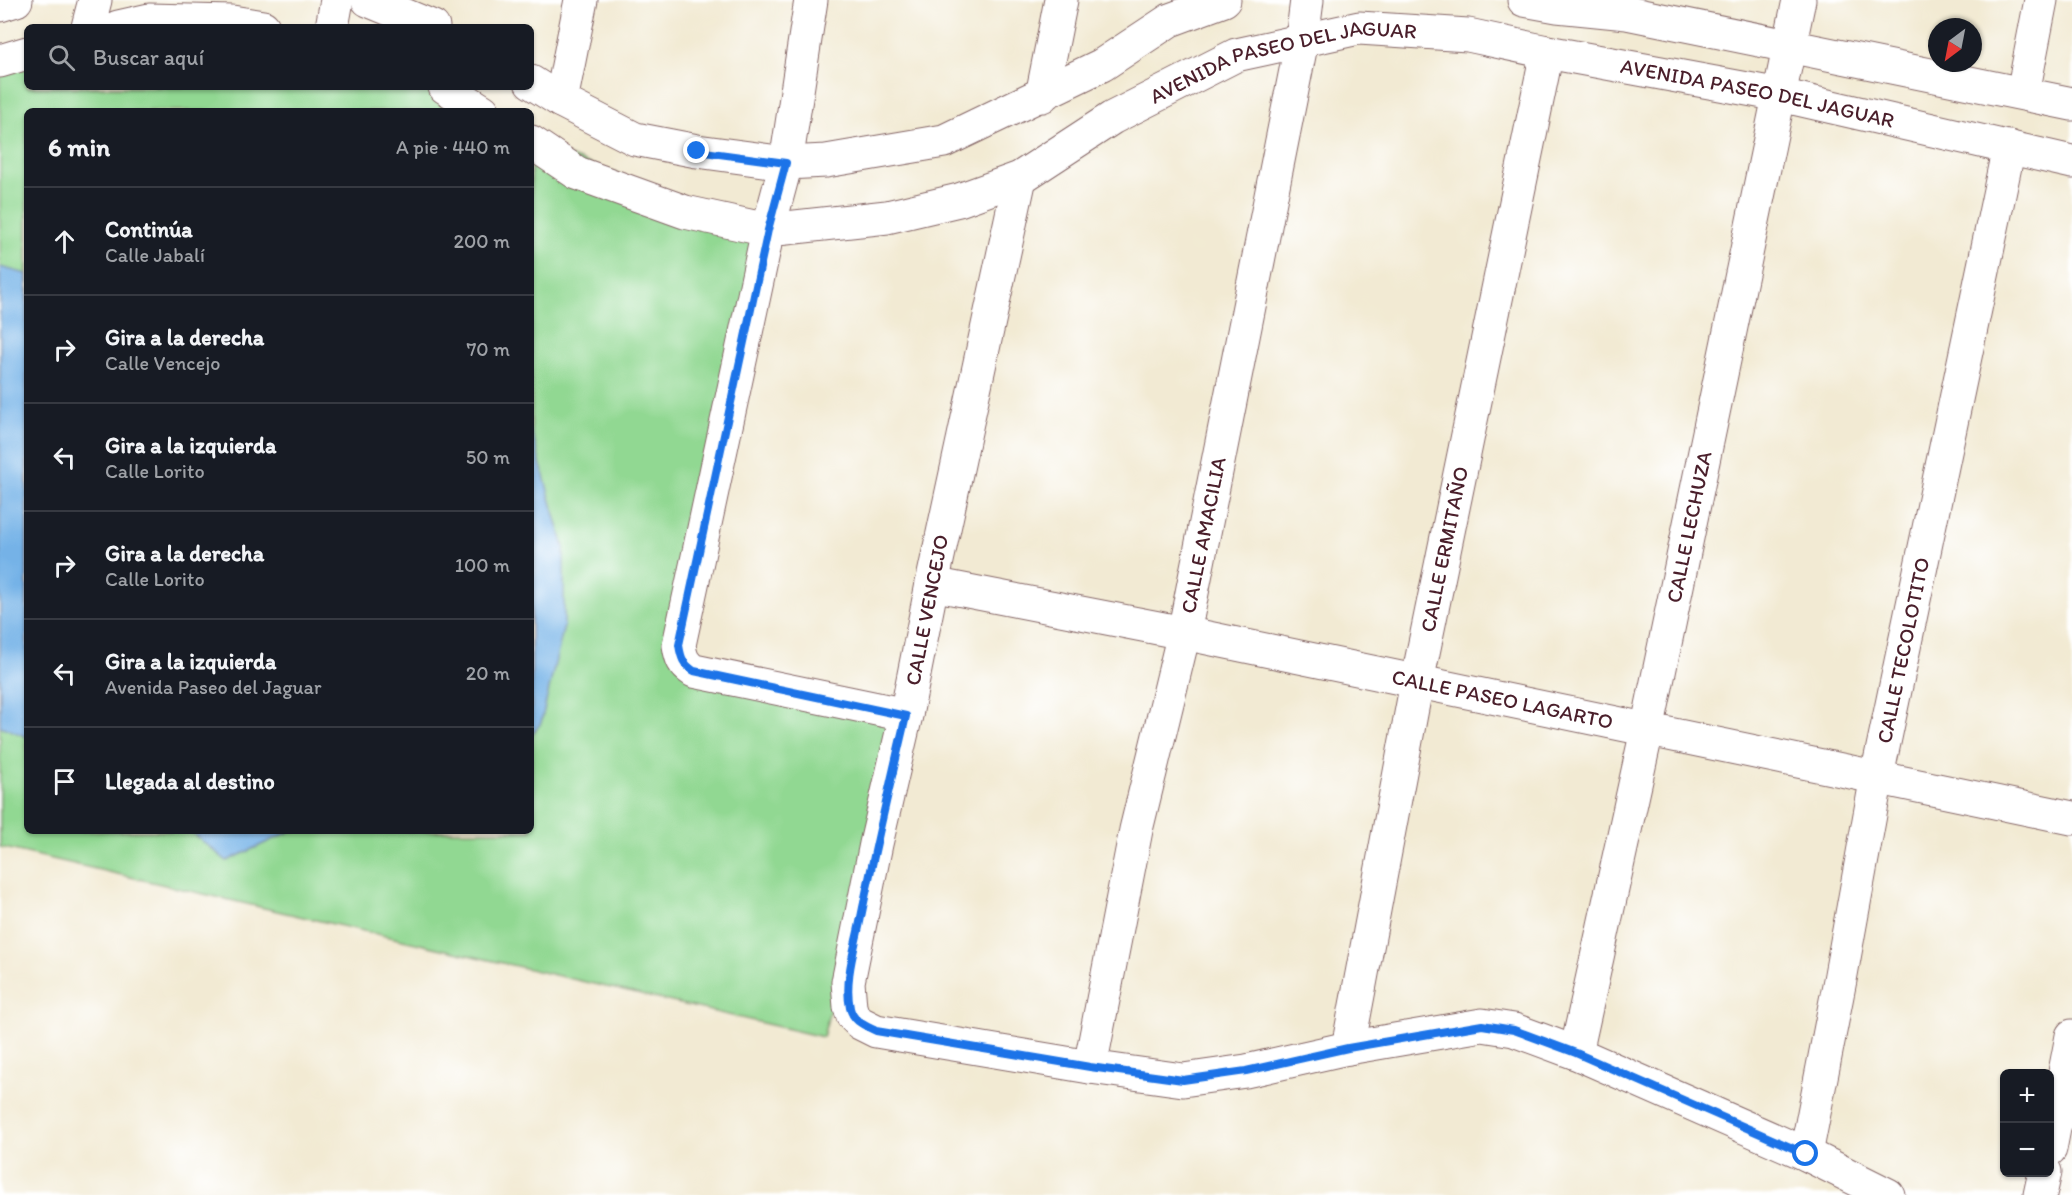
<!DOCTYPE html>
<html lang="es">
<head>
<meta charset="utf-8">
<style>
	:root { --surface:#171b24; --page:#242831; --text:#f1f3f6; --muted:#9ea1a6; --line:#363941 }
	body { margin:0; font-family:Itim,sans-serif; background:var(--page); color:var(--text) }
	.controls { position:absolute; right:18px; bottom:18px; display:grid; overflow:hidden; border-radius:9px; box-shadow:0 2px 4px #0004 }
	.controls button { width:54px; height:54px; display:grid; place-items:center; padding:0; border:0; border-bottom:2px solid var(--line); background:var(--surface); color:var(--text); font:30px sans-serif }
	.compass { position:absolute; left:1928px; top:18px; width:54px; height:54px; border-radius:50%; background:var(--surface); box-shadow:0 2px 4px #0004; rotate:212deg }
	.stop { position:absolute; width:18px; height:18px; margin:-14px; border:4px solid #1a73e8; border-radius:50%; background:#fff }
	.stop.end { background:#1a73e8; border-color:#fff; box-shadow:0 2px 6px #0008 }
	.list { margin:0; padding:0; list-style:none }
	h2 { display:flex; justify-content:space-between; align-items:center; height:78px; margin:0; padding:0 24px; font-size:26px }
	h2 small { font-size:20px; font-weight:400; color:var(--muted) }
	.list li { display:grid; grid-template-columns:39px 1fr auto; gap:18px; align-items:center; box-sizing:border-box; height:108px; padding:0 24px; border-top:2px solid var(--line) }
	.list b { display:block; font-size:22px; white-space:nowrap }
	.list p { margin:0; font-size:20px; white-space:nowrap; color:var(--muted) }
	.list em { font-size:20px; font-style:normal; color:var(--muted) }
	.icon { flex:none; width:33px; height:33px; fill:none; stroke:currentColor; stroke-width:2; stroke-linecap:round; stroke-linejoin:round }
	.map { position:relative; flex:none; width:2072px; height:1195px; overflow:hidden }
	.search { position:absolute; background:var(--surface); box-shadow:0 2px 4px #0004; left:24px; top:24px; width:510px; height:66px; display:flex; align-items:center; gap:15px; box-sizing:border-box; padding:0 21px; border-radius:9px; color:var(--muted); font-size:22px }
	.panel { position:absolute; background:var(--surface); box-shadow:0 2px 4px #0004; left:24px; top:108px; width:510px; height:726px; border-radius:9px }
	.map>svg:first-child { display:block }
</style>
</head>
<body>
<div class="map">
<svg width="2072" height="1195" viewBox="0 0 2072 1195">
	<rect width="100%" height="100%" fill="#fff"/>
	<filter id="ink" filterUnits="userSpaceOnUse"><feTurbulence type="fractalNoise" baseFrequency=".0167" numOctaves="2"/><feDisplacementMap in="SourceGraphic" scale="12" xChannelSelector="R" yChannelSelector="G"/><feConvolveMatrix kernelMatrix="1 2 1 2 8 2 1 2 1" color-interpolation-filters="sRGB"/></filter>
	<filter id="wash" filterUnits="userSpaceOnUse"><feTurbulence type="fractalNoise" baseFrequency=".008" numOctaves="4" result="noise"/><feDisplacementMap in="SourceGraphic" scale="24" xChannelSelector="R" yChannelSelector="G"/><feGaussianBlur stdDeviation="1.35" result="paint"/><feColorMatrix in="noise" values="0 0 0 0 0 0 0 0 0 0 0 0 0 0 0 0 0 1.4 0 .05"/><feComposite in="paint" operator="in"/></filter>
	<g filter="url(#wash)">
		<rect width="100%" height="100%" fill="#f2ead3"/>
		<path fill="#91d892" stroke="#6e7c5e" stroke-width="1.5" d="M27,53V87H445L483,111H27V831H531V142L768,230L686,666L906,715L823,1037L0,847V61Z"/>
		<g fill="#74b2e7" stroke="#5f6889" stroke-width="1.5">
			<path d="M0,267L27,274V737L0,726Z"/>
			<path d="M531,430L564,547V626L541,723L531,736Z"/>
			<path d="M190,831H291L227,861Z"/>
		</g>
	</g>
	<g filter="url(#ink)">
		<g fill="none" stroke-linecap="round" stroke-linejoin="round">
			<g stroke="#856666" stroke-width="35">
				<g id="street">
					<path d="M368,0L433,27"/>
					<path d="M811,0L786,163L768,230L679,645C681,658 683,664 694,671L906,715"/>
					<path d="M1524,0L1557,6L1627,13L2072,104"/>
					<path d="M0,5L16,0"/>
					<path d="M88,27L95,0"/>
					<path d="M118,27L149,20L232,22L263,27"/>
					<path d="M332,27L337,0"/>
					<path d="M0,61L27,53"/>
					<path d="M531,82L561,101L635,139L697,151L786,163L826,161L944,141L1102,65L1170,20L1224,0"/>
					<path d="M445,87L483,111"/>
					<path d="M2023,93L2041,0"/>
					<path d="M1042,96L1061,0"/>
					<path d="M561,101L581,0"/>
					<path id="s1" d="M531,142L577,173L685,212L768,230L887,217L959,200L1020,178L1112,118L1236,55L1359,28L1468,35L1547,52L1780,95L2072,162"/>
					<path d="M1020,178L932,584L906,715L876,844L848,982L850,1007L853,1016L860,1023L876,1031L1090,1067L1183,1080L1246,1071L1348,1048L1482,1025L1514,1030L1576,1053L1806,1154L1888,1195"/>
					<path id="s2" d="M932,584L1184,633L2072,818"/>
					<path id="s3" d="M1348,1048L1417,682L1547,52"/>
					<path id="s4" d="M1576,1053L1647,730L1799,0"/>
					<path id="s5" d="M1090,1067L1136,830L1184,633L1302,40L1307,0"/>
					<path d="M2050,1149L2072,1036"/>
					<path id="s6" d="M1806,1154L1840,980L1877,776L2009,147"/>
					<path d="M2040,1195L2045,1172"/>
				</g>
			</g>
			<use href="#street" stroke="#fff" stroke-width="33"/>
		</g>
	</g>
	<g fill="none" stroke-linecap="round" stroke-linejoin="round" filter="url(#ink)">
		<path stroke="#1a73e8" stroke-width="8" d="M697,151L786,163L768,230L679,645C681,658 683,664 694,671L906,716C890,784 874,853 860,922C855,948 844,980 850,1008C853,1021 864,1025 876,1031L1090,1067L1183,1080L1246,1071L1348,1048L1482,1025L1514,1030L1576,1053L1806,1154"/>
	</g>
	<g text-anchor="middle" stroke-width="4.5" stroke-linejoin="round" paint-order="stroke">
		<g font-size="21" fill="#4a1f2b" stroke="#fff">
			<text dy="7" stroke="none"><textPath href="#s1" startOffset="807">AVENIDA PASEO DEL JAGUAR</textPath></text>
			<text dy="7" stroke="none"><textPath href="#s1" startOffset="1293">AVENIDA PASEO DEL JAGUAR</textPath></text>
			<text dy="7" stroke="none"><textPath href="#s4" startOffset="538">CALLE LECHUZA</textPath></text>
			<text dy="7" stroke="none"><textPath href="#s5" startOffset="544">CALLE AMACILIA</textPath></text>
			<text dy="7" stroke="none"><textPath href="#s3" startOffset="508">CALLE ERMITAÑO</textPath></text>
			<text transform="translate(927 610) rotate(-79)" y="7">CALLE VENCEJO</text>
			<text dy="7" stroke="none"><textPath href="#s6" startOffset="513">CALLE TECOLOTITO</textPath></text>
			<text dy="7" stroke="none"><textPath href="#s2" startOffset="582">CALLE PASEO LAGARTO</textPath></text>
		</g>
	</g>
</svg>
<div class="controls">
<button>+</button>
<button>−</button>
</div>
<svg class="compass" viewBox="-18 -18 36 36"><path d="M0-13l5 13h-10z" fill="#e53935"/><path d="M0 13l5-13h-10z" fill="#9ea1a6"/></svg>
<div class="stop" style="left:1806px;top:1154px"></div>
<div class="stop end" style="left:697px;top:151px"></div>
<div class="search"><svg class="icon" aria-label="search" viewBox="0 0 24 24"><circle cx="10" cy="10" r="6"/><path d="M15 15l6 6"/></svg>Buscar aquí</div>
<section class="panel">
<h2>6 min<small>A pie · 440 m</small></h2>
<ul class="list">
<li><svg class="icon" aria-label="ahead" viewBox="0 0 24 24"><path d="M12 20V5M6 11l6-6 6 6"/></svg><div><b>Continúa</b><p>Calle Jabalí</p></div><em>200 m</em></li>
<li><svg class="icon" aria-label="right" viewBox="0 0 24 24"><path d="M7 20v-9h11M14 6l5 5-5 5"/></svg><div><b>Gira a la derecha</b><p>Calle Vencejo</p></div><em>70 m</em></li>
<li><svg class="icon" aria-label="left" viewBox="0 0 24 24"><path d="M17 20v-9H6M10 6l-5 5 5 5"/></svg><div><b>Gira a la izquierda</b><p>Calle Lorito</p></div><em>50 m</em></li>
<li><svg class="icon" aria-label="right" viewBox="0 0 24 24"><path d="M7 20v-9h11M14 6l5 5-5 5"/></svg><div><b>Gira a la derecha</b><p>Calle Lorito</p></div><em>100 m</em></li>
<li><svg class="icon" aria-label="left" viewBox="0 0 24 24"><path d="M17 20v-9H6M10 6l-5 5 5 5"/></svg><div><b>Gira a la izquierda</b><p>Avenida Paseo del Jaguar</p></div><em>20 m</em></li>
<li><svg class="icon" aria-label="arrive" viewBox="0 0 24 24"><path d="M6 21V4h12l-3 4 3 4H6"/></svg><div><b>Llegada al destino</b></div></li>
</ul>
</section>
</div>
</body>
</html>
